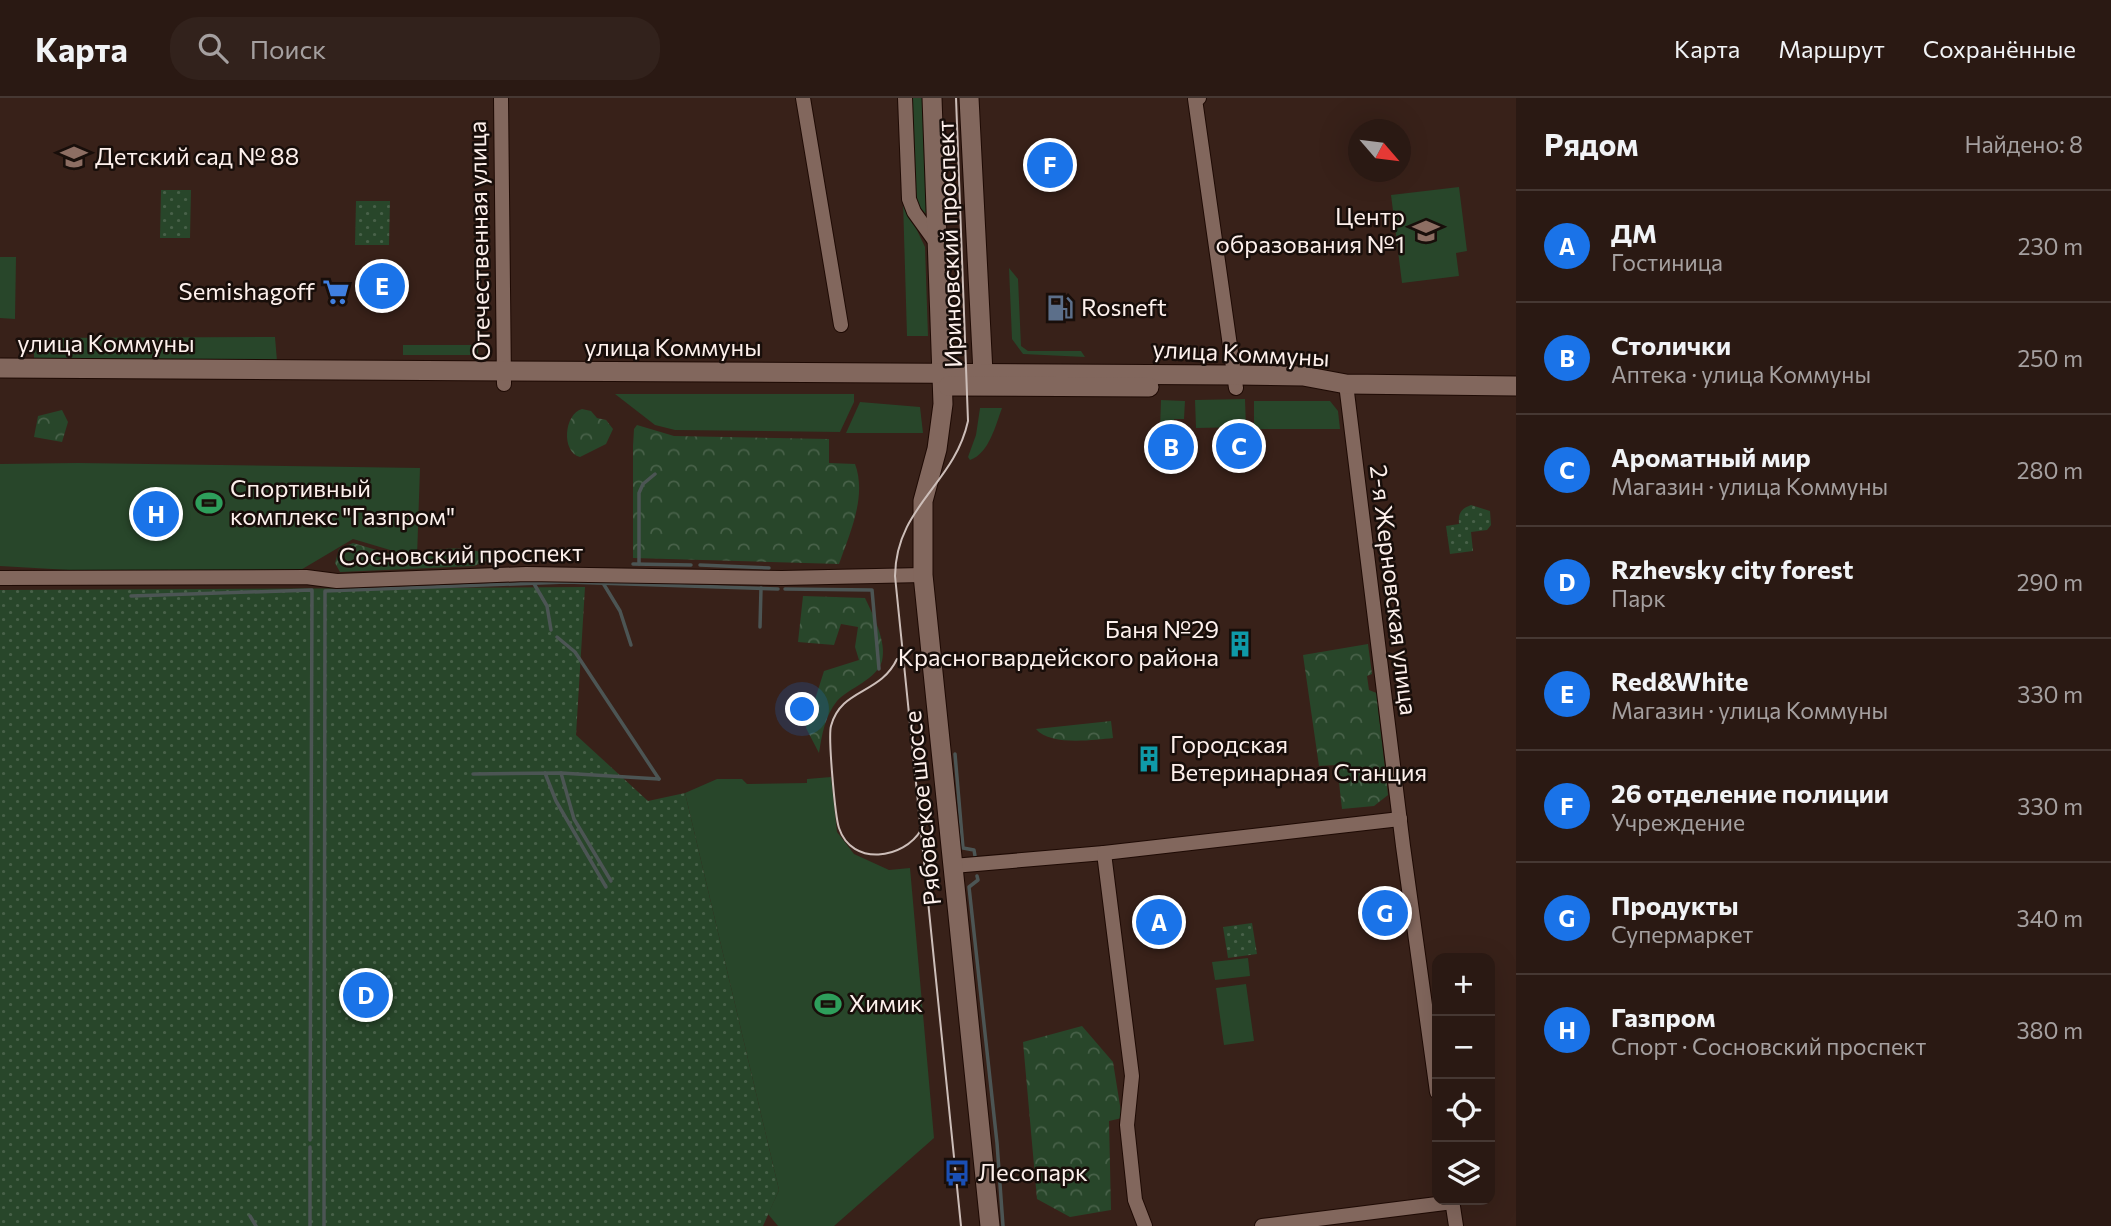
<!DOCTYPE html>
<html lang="ru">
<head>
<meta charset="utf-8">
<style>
	:root { --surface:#2a1913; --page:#32221c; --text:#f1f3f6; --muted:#a5a0a0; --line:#463833; --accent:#1a73e8 }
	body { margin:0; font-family:Commissioner,sans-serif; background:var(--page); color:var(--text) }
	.controls { position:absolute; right:21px; bottom:21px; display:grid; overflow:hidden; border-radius:14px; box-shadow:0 7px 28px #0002 }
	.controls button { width:63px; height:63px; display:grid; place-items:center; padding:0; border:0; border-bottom:2px solid var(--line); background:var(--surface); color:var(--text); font:35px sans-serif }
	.compass { position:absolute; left:1348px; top:21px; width:63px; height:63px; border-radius:50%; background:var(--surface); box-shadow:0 7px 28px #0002; rotate:118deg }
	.you { position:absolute; left:803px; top:612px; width:24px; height:24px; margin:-18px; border:5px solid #fff; border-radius:50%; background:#1a73e8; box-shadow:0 0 0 10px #1a73e833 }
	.badge { display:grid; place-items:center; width:46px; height:46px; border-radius:50%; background:var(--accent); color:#fff; font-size:23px; font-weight:700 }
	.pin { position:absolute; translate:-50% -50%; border:4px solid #fff; box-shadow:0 2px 7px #0006 }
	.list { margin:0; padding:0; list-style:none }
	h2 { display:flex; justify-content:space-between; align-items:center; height:91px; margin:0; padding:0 28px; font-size:30px }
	h2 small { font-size:23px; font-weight:400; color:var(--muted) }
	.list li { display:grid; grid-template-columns:46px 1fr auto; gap:21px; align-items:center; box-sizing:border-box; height:112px; padding:0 28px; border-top:2px solid var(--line) }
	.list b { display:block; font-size:26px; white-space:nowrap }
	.list p { margin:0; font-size:23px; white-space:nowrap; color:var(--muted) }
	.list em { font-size:23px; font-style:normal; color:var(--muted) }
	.icon { flex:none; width:38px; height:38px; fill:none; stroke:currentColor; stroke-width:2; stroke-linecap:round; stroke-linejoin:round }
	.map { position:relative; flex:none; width:1516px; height:1128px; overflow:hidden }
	header { display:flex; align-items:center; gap:42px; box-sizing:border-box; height:98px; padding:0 35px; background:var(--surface); border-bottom:2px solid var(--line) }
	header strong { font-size:33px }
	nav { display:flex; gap:38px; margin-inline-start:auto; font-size:24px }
	.search { width:490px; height:63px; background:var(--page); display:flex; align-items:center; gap:18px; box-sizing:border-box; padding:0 24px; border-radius:28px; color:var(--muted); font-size:26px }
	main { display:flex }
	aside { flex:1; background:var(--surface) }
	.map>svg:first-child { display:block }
</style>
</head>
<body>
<header>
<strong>Карта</strong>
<div class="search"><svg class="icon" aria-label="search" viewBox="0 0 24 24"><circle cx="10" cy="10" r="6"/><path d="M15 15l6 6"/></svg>Поиск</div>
<nav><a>Карта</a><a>Маршрут</a><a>Сохранённые</a></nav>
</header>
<main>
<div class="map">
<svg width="1516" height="1128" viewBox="0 0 1516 1128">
	<defs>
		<pattern id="forest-crowns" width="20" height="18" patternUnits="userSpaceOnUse" patternTransform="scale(1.75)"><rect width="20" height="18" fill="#28462a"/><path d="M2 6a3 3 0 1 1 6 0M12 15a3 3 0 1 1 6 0" fill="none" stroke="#486149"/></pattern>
		<pattern id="park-dots" width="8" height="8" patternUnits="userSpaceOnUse" patternTransform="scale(1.75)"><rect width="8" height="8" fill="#28462a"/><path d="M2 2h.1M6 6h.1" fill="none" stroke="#486149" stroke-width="1.8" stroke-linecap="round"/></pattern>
	</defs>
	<rect width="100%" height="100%" fill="#382119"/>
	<g fill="#28462a">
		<path d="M911,0H925L928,115L926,116L917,107L915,97Z"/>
		<path d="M1459,89L1467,153L1456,155L1459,178L1402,185L1391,97Z"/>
		<path d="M903,103L925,149L928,238H907Z"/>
		<path d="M0,159H16L15,221L0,220Z"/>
		<path d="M1009,170L1018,181L1021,248L1028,253H1081L1085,259L1023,256L1012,241Z"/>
		<path d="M275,239L277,263H34V240Z"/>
		<rect x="403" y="247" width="75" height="10"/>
		<path d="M615,296H854V304L840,334L675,332L655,327Z"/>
		<path d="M1245,301L1246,329L1196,330L1195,302Z"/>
		<path d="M1161,302L1185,303L1184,321H1174V332L1160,331Z"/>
		<path d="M1254,303H1330L1338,313L1340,331H1254Z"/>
		<path d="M860,304L920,309L923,335H846Z"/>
		<path d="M980,310H1002C996,326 989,356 970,362L968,359L976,337Z"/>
		<path d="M78,365L420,370L417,460L353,441L299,473L69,472L0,468V366Z"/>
		<path d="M831,679L837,734L854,756L889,772L910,770L934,1040L834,1128H778L768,1116L779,1092L685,695L717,681H742L747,686L807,685V681Z"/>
		<path d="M1248,860L1250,878L1215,882L1212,864Z"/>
		<path d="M1246,886L1254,943L1224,947L1216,890Z"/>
	</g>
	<g fill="url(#forest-crowns)">
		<path d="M582,311L591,313L597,320L606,322L613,331L606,346L580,359C561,354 564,316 582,311Z"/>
		<path d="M62,312L68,324L62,344L34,339L38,318Z"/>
		<path d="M637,327L674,338L829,341V365L855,366C867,398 850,435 839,466L633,460V348L634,331Z"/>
		<path d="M353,445L417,464C432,445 465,450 486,455V463L474,468L340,474L335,465L339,451Z"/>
		<path d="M803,498L865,500C873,517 887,544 882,563C877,581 849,590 837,603C825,618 822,636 819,655L806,630L824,573L859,562L855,549L858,529L841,526L834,547L798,544Z"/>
		<path d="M1368,546L1372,576L1367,578L1369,592L1379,596L1378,610L1388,697L1374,708L1342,711L1337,667L1319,668L1303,557Z"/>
		<path d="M1111,623L1113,640C1093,642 1050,648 1036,631Z"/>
		<path d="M1082,928L1113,964L1122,1020L1109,1023L1111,1112L1070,1119L1037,1101L1023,944Z"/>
	</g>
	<g fill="url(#park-dots)">
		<path d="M161,92H191L190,140H160Z"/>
		<path d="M356,103H390L389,147H355Z"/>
		<path d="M1471,407L1490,413L1491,427L1487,432L1471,434L1473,453L1450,456L1446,428L1459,426C1458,415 1461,411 1471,407Z"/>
		<path d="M585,489L576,637L648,703L685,695L779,1092L763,1128H0V492Z"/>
		<path d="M1252,825L1257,856L1228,860L1223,829Z"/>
	</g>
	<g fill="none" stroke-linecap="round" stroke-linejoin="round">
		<g stroke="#4c5554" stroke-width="3.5">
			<path d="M633,466L691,467"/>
			<path d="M639,466V395L643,386L655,376"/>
			<path d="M700,467L769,470"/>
			<path d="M533,484L547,508L551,532"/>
			<path d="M603,485L620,513L631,547"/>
			<path d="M785,491L872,492L879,571"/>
			<path d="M131,498L312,492L310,1042"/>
			<path d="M760,529L761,490"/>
			<path d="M557,539L575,554L659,681"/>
			<path d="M955,656L963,750L974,752L975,758"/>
			<path d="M545,675L556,703L606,789"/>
			<path d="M561,675L574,721L611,783"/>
			<path d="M473,676L561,675L659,681"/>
			<path d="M977,778L978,782L969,789L997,1045L1003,1128"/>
			<path d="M250,1118L256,1128"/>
			<path d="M310,1128V1049"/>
			<path d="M324,1128L325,493L566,484L778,491"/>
		</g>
		<g stroke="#1e0a04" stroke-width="16">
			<g id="street">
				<path d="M501,0L504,286"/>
				<path d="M803,0L841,227"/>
				<path d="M905,0L909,101L914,114L937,146"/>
				<path d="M1199,0L1195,1L1236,290"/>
				<path d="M1346,286L1403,748L1437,994"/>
				<path d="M0,480L306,479L337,483L526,476L782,480L923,477"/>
				<path d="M953,768L1104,755"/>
				<path d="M1452,1102L1456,1128"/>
				<path d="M1145,1128L1135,1102L1127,1027L1132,978L1104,755L1400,721"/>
				<path d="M1262,1128L1453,1104"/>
			</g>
		</g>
		<g stroke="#1e0a04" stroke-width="21">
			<g id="secondary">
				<path d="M932,0L943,306L937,351L923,403V477L990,1128"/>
				<path d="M969,0L983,275L977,283"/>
				<path d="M0,270L1236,277L1303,278L1346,286L1516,288"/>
				<path d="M948,288L1149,289"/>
			</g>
		</g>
		<use href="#street" stroke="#82675d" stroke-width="14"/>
		<use href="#secondary" stroke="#82675d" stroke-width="19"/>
		<g stroke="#cdbeb9" stroke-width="2">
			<path d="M956,0L968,323C954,387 896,408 895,478L961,1128"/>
			<path d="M897,561C880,597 841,590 831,628C828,639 835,718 839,730C852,769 904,761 921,732"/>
		</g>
	</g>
	<defs>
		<g id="school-bare" transform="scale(2.1)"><path d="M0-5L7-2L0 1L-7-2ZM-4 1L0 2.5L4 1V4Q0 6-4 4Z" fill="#8d6e63" stroke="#180e0a" stroke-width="2.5" paint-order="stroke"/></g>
		<g id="university-bare" transform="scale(2.1)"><path d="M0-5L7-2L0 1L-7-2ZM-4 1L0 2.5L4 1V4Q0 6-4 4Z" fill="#8d6e63" stroke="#180e0a" stroke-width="2.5" paint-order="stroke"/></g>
		<g id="supermarket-bare" transform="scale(2.1)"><path d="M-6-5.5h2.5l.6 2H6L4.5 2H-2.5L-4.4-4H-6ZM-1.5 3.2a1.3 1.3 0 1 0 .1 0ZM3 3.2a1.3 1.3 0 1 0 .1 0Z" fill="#3f7fe0" stroke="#180e0a" stroke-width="2.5" paint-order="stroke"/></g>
		<g id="fuel-bare" transform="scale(2.1)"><path d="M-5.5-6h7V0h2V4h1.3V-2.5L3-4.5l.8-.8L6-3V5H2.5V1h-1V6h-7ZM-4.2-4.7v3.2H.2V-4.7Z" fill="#5c6f8a" stroke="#180e0a" stroke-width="2.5" paint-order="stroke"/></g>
		<g id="stadium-bare" transform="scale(2.1)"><path d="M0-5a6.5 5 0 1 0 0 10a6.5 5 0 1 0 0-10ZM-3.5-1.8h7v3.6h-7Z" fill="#2e9e5b" stroke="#180e0a" stroke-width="2.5" paint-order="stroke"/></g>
		<g id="building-bare" transform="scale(2.1)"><path d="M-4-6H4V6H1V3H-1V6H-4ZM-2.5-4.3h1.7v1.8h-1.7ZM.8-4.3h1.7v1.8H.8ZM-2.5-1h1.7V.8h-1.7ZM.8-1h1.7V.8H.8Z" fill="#0f9aa8" stroke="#180e0a" stroke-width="2.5" paint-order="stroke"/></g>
		<g id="bus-bare" transform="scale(2.1)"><path d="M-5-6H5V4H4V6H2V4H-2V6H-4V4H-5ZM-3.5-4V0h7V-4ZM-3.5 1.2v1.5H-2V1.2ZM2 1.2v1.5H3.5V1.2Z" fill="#1a4fb4" stroke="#180e0a" stroke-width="2.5" paint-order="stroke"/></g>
	</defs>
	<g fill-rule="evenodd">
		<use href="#school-bare" x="74" y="59"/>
		<use href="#university-bare" x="1426" y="133"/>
		<use href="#supermarket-bare" x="336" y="194"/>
		<use href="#fuel-bare" x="1060" y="210"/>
		<use href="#stadium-bare" x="209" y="405"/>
		<use href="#building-bare" x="1240" y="546"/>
		<use href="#building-bare" x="1149" y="661"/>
		<use href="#stadium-bare" x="828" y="906"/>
		<use href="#bus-bare" x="957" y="1075"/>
	</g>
	<g text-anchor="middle" stroke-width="5" stroke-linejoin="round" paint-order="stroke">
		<g font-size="24" fill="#fdf0ec" stroke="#180e0a" text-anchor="start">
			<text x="95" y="67">Детский сад № 88</text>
			<text x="1405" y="127" text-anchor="end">Центр<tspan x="1405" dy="28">образования №1</tspan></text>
			<text x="315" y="202" text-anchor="end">Semishagoff</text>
			<text x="1081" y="218">Rosneft</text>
			<text x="230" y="399">Cпортивный<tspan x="230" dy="28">комплекс "Газпром"</tspan></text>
			<text x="1219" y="540" text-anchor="end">Баня №29<tspan x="1219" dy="28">Красногвардейского района</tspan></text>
			<text x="1170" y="655">Городская<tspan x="1170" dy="28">Ветеринарная Станция</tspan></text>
			<text x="849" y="914">Химик</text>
			<text x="978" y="1083">Лесопарк</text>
		</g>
		<g font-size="24" fill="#fdf0ec" stroke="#180e0a">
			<text transform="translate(480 143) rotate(-91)" y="8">Отечественная улица</text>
			<text transform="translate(950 146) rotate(-92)" y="8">Ириновский проспект</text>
			<text x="106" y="254">улица Коммуны</text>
			<text x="673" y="258">улица Коммуны</text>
			<text transform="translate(1241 256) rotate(3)" y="8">улица Коммуны</text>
			<text transform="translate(461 457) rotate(-1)" y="8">Сосновский проспект</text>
			<text transform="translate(1393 492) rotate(83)" y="8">2-я Жерновская улица</text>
			<text transform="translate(923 710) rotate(-96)" y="8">Рябовское шоссе</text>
		</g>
	</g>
</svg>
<div class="controls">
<button>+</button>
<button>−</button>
<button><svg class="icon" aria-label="locate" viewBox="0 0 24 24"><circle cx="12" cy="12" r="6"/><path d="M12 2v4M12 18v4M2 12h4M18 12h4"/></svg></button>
<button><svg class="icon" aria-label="layers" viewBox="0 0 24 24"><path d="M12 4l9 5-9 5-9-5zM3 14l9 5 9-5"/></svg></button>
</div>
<svg class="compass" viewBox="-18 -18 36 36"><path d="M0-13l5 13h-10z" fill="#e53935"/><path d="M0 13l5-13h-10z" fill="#a5a0a0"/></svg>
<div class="you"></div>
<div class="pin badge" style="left:1159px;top:824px">A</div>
<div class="pin badge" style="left:1171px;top:349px">B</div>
<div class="pin badge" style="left:1239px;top:348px">C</div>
<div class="pin badge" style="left:366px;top:897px">D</div>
<div class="pin badge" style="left:382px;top:188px">E</div>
<div class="pin badge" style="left:1050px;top:67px">F</div>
<div class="pin badge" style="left:1385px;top:815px">G</div>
<div class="pin badge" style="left:156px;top:416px">H</div>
</div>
<aside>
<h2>Рядом<small>Найдено: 8</small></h2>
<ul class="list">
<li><span class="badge">A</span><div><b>ДМ</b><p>Гостиница</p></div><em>230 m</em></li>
<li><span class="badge">B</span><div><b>Столички</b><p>Аптека · улица Коммуны</p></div><em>250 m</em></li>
<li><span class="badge">C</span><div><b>Ароматный мир</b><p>Магазин · улица Коммуны</p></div><em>280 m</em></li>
<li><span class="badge">D</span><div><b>Rzhevsky city forest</b><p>Парк</p></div><em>290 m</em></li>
<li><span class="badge">E</span><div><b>Red&amp;White</b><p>Магазин · улица Коммуны</p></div><em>330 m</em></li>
<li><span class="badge">F</span><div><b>26 отделение полиции</b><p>Учреждение</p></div><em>330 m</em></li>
<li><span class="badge">G</span><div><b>Продукты</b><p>Супермаркет</p></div><em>340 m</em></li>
<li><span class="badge">H</span><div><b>Газпром</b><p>Спорт · Сосновский проспект</p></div><em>380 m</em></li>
</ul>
</aside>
</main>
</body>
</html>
